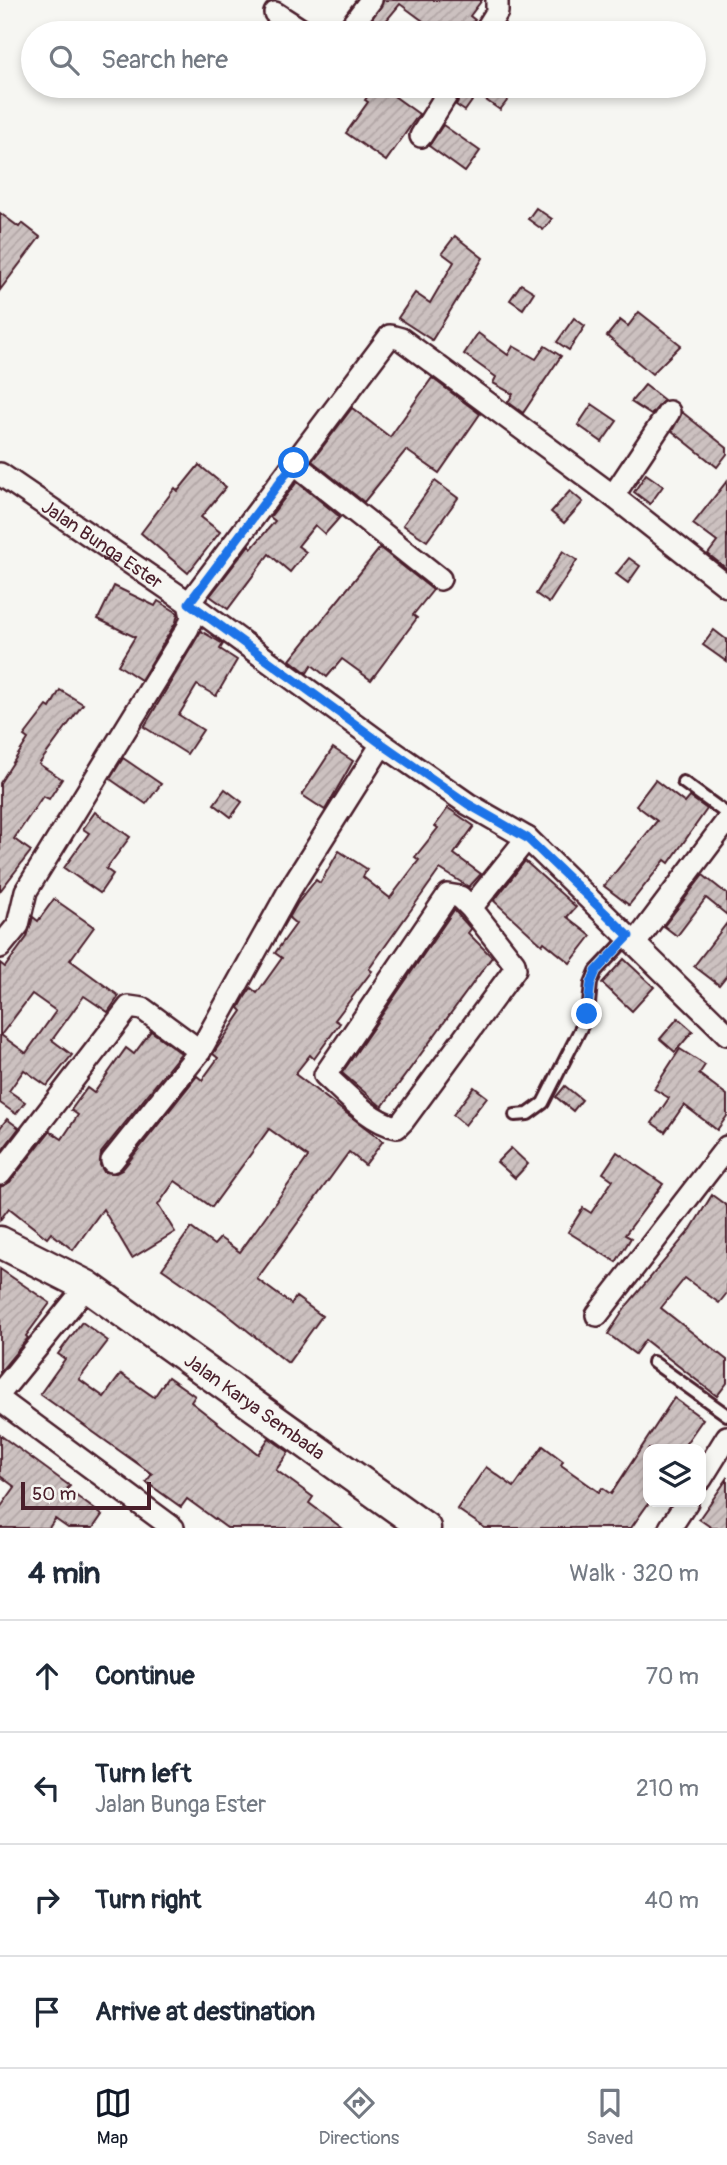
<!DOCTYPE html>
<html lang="en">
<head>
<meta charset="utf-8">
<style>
	:root { --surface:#fff; --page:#f2f2f3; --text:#1f2937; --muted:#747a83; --line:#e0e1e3; --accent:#111827 }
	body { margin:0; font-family:Pangolin,sans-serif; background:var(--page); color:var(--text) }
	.controls { position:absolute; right:21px; bottom:21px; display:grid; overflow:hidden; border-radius:14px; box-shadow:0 4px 10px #0003 }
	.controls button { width:63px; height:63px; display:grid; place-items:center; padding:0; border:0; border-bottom:2px solid var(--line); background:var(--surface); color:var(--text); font:35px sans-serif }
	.scale { position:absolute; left:21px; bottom:18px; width:130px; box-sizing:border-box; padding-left:7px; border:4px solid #4a1f2b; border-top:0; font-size:19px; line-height:24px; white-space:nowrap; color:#4a1f2b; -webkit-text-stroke:5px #f6f6f2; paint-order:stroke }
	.stop { position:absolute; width:21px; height:21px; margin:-16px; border:5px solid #1a73e8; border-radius:50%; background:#fff }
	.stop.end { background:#1a73e8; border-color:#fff; box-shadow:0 2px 7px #0008 }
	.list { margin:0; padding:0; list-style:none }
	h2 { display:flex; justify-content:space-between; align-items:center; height:91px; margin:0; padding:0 28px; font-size:30px }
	h2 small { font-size:23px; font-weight:400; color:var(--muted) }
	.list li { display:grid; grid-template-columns:46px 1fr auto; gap:21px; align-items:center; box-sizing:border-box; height:112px; padding:0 28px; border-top:2px solid var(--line) }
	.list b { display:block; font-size:26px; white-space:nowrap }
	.list p { margin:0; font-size:23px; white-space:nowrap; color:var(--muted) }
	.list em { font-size:23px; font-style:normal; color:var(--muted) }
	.icon { flex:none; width:38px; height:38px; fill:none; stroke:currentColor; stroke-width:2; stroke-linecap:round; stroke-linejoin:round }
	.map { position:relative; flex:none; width:727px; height:1528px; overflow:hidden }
	.search { position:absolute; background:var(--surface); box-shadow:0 4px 10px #0003; left:21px; right:21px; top:21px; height:77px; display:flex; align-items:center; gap:18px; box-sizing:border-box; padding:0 24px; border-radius:38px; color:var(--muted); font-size:26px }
	.sheet { height:539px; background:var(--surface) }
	nav { display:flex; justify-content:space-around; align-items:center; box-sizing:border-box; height:98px; border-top:2px solid var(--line); background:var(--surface); font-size:19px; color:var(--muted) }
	nav a { display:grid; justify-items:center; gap:4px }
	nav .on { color:var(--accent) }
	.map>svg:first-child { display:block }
</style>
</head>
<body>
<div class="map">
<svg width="727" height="1528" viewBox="0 0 727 1528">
	<defs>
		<pattern id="building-hatch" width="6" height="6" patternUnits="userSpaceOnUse" patternTransform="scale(1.75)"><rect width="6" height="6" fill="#ccc1c0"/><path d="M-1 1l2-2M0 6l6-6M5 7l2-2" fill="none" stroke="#b1a5a5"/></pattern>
	</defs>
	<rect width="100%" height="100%" fill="#f6f6f2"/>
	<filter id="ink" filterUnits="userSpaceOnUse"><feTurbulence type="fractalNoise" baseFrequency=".0143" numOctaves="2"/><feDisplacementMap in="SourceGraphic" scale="14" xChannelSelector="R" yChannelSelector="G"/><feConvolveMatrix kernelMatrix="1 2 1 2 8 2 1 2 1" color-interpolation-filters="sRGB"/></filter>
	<g filter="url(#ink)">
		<g fill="url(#building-hatch)" stroke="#4a1f2b" stroke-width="2" fill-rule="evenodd">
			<path d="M384,0H482L470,16L475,20L464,33H414L423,21L400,4L376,33H362Z"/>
			<path d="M375,86H380L419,114L386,161L346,133L368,102L365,100Z"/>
			<path d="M465,86H494L510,97L500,110L477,94L465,111L456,105Z"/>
			<path d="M443,125L480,151L465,172L429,146Z"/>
			<path d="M536,208L552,219L543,230L528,219Z"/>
			<path d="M0,213L19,227L22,223L40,237L0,290Z"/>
			<path d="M455,236L483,258L432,340L398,318L415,293L430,303L454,262L442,253Z"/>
			<path d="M521,284L534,292L523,309L510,300Z"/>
			<path d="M639,312L681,345L652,374L607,336L620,320L628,326Z"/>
			<path d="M574,318L585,326L569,350L557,342Z"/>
			<path d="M478,333L508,355L513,346L536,359L545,346L561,356L523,413L508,402L513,394L493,383L496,377L464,354Z"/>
			<path d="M432,378L480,414L439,473L406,450L364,502L312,461L352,408L390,437Z"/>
			<path d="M645,385L664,400L651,415L631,402Z"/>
			<path d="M592,404L617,421L602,442L578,425Z"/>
			<path d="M682,412L727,448V454L717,467L672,431Z"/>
			<path d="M199,465L226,487L201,517L220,532L188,573L141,533L175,488L178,491Z"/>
			<path d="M646,474L663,486L650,504L634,492Z"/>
			<path d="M435,481L458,498L427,541L403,525Z"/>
			<path d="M727,481V569L708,554L717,542L693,524Z"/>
			<path d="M297,482L340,517L325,534L315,525L298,546L306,552L290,572L269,554L228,609L210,596L249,545L252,548L275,521L270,517Z"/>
			<path d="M570,491L583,502L564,523L551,512Z"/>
			<path d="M380,548L433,590L413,615L417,618L371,680L342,659L327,677L312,665L307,673L290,660Z"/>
			<path d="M563,551L577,560L549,603L536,594Z"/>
			<path d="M629,558L640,566L628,583L616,574Z"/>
			<path d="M114,586L155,606L158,601L178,613L176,622L141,680L118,665L135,637L98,619Z"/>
			<path d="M714,630L727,640V662L703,645Z"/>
			<path d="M201,631L223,644L220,649L237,660L216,696L197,685L179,715L203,730L187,754L144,727Z"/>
			<path d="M60,690L83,704L39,764L62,779L49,799L43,796L14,839L31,851L0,891V783L28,739L24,736L47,706L50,708Z"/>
			<path d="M333,748L353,761L325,810L302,795Z"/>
			<path d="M123,758L161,784L146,804L110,779Z"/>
			<path d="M655,780L685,803L690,797L707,809L669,863L665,860L629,905L604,886L657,821L636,805Z"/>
			<path d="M225,789L242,802L231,817L214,804Z"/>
			<path d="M448,808L474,826L454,854L481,874L469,887L440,869L369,969L372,971L335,1020L340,1023L314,1059L310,1055L295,1074L383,1141L365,1165L349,1152L257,1279L291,1304L296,1297L322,1316L288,1363L223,1311L162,1269L191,1228L214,1245L220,1238L240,1252L308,1157L269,1129L212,1207L175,1181L158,1205L175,1232L132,1258L103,1209L73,1250L51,1233L47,1238L9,1208L0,1220V1187L10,1182L50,1131L62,1139L78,1115L71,1110L87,1088L94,1093L126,1048L134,1054L151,1031L181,1053L101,1153L100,1165L104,1172L116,1173L122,1170L197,1076L202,1080L218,1058L213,1054L242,1011L239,1008L245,997L251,988L257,993L282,958L275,953L296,924L289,918L297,904L316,880L320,883L339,851L367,869L363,877L390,898L419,860L415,857L438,828L435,826Z"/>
			<path d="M95,812L130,837L106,869L113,874L100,893L64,868L89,833L83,829Z"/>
			<path d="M525,861L576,907L567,917L591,936L570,963L544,942L542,945L494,901Z"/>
			<path d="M703,875L727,894V915L706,898L677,936L664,926Z"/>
			<path d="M54,899L94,927L70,960L119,996L108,1012L84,996L52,1040L72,1055L47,1086L24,1070L9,1091L25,1102L16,1114L0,1103V963L5,967L27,937L33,917L38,921ZM32,994L56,1011L26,1053L1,1035Z"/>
			<path d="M454,910L471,929L468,933L492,957L382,1107L342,1073Z"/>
			<path d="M727,923V975L719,985L694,966Z"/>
			<path d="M624,959L654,987L632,1011L602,983Z"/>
			<path d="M678,1018L693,1031L675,1052L660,1039Z"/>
			<path d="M680,1049L705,1065L699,1074L727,1095V1116L717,1130L684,1105L665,1132L652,1123L669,1098L654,1089Z"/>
			<path d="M565,1086L582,1100L573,1111L556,1097Z"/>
			<path d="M474,1087L487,1097L465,1125L453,1115Z"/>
			<path d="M7,1119L19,1128L0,1153V1128Z"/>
			<path d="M511,1148L528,1164L515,1178L497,1162Z"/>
			<path d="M617,1152L663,1184L625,1235L631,1238L616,1262L568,1232L583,1208L591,1213L613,1180L603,1173Z"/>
			<path d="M712,1195L727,1206V1293L719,1303L685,1278L661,1308L727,1360V1383L717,1396L645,1340L635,1354L608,1334L628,1304L691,1229Z"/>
			<path d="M0,1269L50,1303L26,1336L28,1338L0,1372Z"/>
			<path d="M82,1322L108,1341L79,1379L104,1397L121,1374L154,1397L168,1377L195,1396L191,1402L258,1454L269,1438L289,1452L276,1470L313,1497L309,1503L342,1528H227L187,1499L181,1507L146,1482L152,1474L40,1394L65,1359L58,1354Z"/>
			<path d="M674,1398L703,1419L682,1449H648V1504L631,1528H485L457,1509L486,1467L514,1487L543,1446L563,1461L561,1465L599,1492L602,1488L611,1494Z"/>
			<path d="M0,1435L70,1486L67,1489L102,1515L93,1528H68L55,1519L49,1528H0V1508L15,1487L0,1476Z"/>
			<path d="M727,1479V1528H712L699,1519Z"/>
		</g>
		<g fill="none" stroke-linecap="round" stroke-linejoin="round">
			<g stroke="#4a1f2b" stroke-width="16">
				<g id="lane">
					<path d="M683,782L727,814"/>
					<path d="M515,1115L528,1114L543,1103L588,1014L591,983L596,971L629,936"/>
					<path d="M653,1362L727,1415"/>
				</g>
			</g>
			<g stroke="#4a1f2b" stroke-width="26">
				<g id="street">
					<path d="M275,13L306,33"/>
					<path d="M346,33L371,0"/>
					<path d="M484,33L497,12V0"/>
					<path d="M421,136L452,86"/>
					<path d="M294,463L440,579"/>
					<path id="s1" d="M0,474L189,603L382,744L468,804L527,838L727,1034"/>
					<path d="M613,496L669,412"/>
					<path d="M471,908L460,897L448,895L325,1075C345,1093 370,1122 397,1127L403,1121L515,969L514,963L471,908L527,838"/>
					<path d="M636,942L727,821"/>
					<path d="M0,947L18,925L26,891L188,628L192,617L189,603L390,336L401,339L613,496L727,586"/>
					<path d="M112,1161L200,1051L289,891L382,744"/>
					<path d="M0,1174L129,1007L143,1009L200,1051"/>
					<path d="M597,1315L727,1147"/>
					<path d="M0,1393L87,1286"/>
					<path d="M0,1400L173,1528"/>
					<path d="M701,1479L727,1437"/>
					<path d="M670,1528L687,1502"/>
				</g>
			</g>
			<g stroke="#4a1f2b" stroke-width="35">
				<g id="secondary">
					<path id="s2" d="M0,1242L87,1286L425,1528"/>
				</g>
			</g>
			<use href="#lane" stroke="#f6f6f2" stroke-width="10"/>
			<use href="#street" stroke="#f6f6f2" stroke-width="21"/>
			<use href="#secondary" stroke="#f6f6f2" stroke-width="30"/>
		</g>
	</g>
	<g fill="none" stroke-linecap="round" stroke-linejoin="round" filter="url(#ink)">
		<path stroke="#1a73e8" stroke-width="9" d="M294,463L189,603L382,744L468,804L527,838L629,936L596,971L591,983L587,1014"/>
	</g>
	<g text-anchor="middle" stroke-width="5" stroke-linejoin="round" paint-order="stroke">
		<g font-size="19" fill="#4a1f2b" stroke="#f6f6f2">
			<text dy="7" stroke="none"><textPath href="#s1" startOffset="124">Jalan Bunga Ester</textPath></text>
			<text dy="7" stroke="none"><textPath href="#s2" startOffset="304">Jalan Karya Sembada</textPath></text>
		</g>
	</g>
</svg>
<div class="controls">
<button><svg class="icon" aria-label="layers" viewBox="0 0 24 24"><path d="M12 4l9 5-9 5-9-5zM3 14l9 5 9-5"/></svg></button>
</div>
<div class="scale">50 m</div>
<div class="stop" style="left:294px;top:463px"></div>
<div class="stop end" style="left:587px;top:1014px"></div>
<div class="search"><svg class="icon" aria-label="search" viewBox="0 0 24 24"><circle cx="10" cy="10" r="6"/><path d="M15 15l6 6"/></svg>Search here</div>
</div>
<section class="sheet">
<h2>4 min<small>Walk · 320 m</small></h2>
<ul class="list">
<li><svg class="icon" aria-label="ahead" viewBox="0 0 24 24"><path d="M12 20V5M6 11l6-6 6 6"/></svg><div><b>Continue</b></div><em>70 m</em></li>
<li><svg class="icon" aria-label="left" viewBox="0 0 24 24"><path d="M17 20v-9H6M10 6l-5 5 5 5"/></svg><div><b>Turn left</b><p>Jalan Bunga Ester</p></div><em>210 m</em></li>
<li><svg class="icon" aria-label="right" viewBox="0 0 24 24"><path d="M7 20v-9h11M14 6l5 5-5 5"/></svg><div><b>Turn right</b></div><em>40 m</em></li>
<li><svg class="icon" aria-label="arrive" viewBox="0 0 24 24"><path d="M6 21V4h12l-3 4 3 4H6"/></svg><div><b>Arrive at destination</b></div></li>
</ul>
</section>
<nav>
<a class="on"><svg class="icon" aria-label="map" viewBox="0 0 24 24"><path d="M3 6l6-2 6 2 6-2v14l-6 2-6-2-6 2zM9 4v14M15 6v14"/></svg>Map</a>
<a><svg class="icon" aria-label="directions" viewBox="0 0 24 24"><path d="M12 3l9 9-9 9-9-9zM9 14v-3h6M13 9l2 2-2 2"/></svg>Directions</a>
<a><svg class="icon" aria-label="saved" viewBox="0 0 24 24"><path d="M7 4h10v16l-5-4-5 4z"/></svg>Saved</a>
</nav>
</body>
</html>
